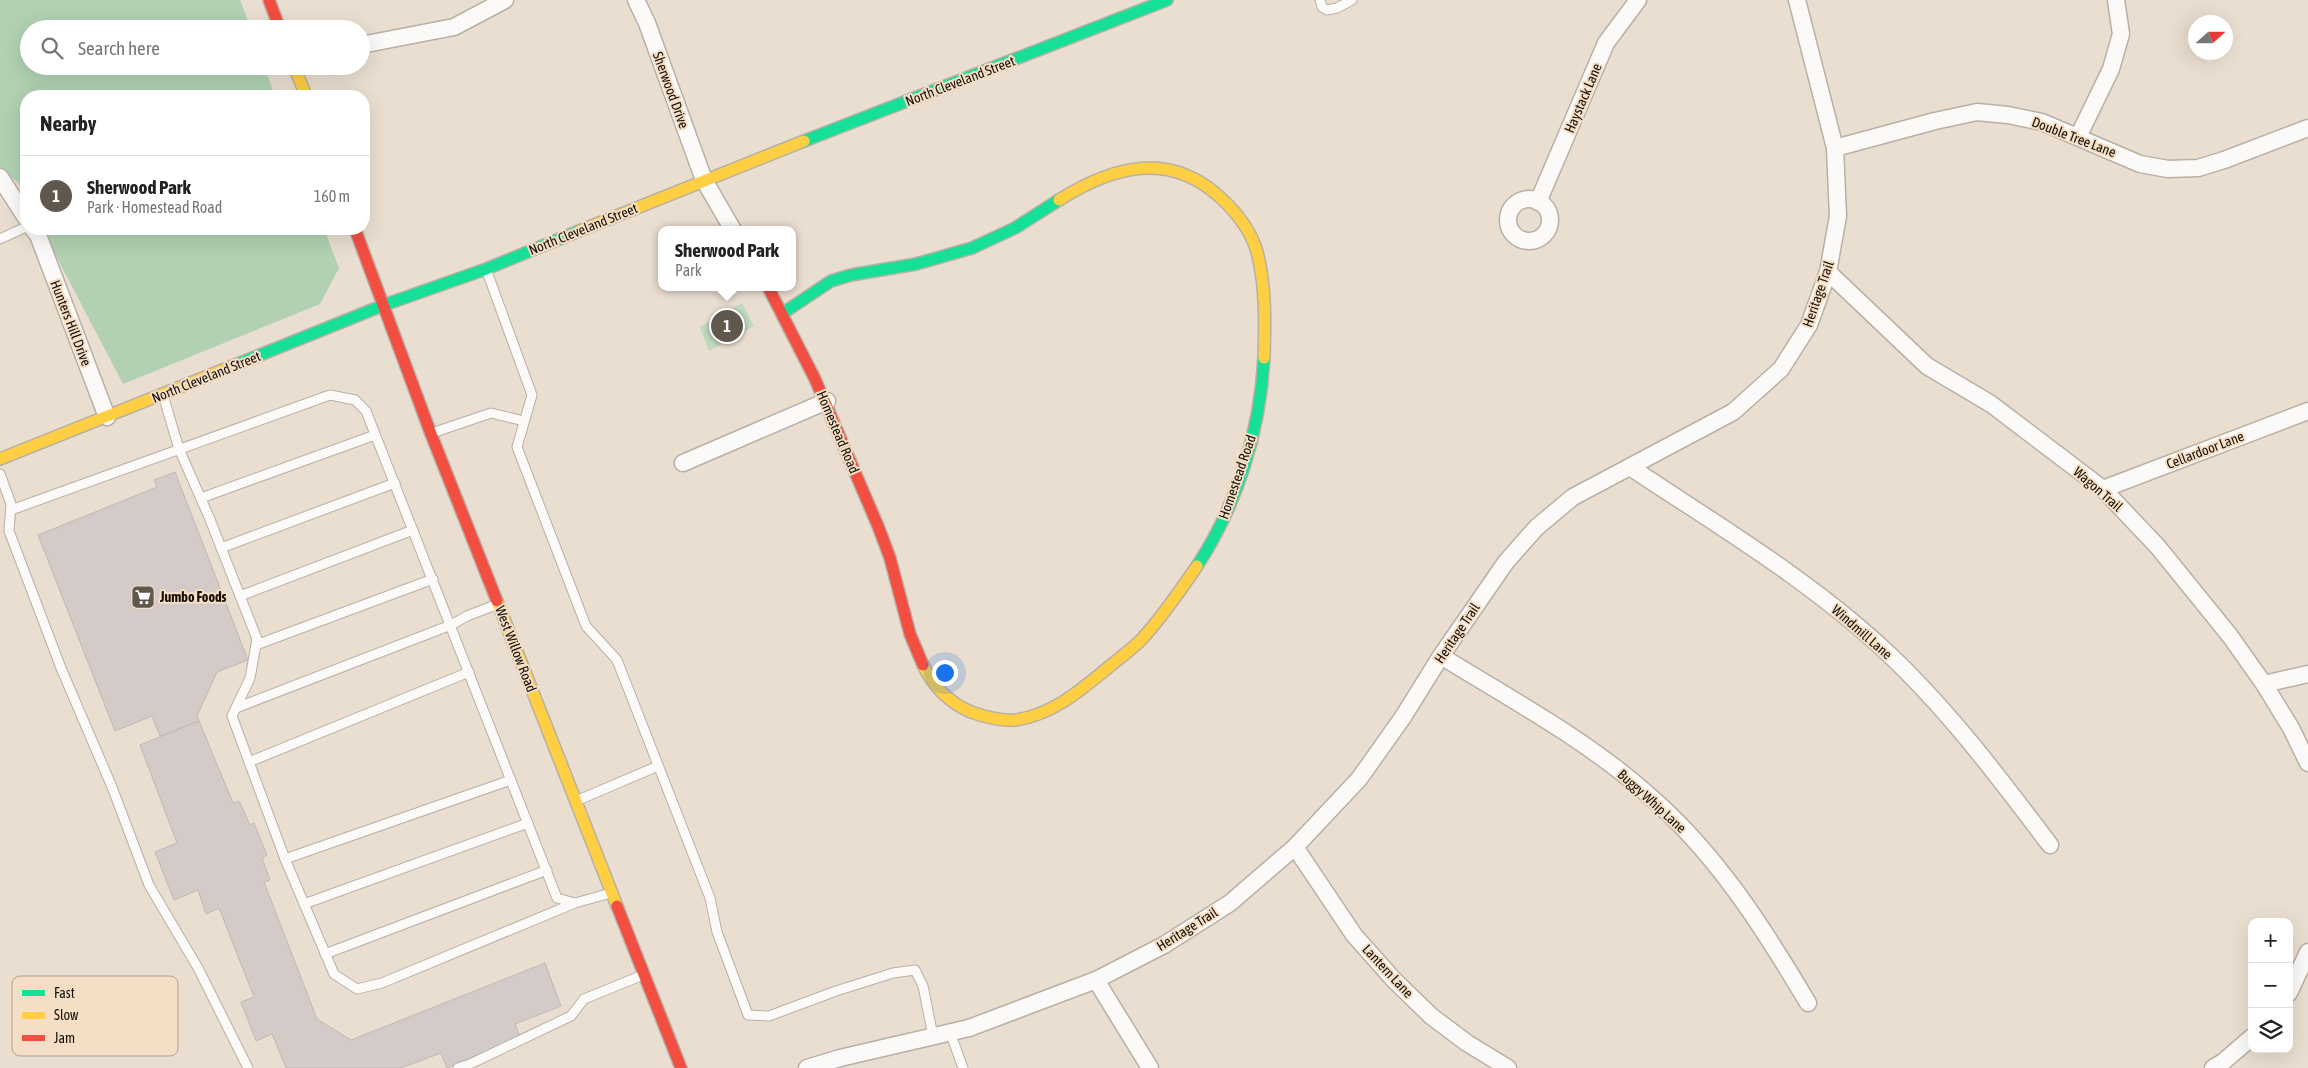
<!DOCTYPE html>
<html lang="en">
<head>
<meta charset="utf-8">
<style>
	:root { --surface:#fff; --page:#f2f2f2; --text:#222; --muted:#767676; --line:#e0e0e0; --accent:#60574d }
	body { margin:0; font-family:"Asap Condensed",sans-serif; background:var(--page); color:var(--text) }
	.controls { position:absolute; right:15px; bottom:15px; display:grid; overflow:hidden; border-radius:10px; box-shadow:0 5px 20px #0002 }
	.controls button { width:45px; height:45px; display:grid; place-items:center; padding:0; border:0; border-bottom:1px solid var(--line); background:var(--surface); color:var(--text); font:25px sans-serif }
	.compass { position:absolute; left:2188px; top:15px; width:45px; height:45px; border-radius:50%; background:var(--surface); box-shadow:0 5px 20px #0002; rotate:69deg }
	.you { position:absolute; left:944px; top:672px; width:18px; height:18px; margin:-12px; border:4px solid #fff; border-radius:50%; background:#1a73e8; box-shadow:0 0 0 8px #1a73e833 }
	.badge { display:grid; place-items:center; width:32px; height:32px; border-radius:50%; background:var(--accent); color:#fff; font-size:16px; font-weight:700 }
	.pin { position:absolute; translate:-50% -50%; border:2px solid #fff; box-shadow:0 1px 5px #0006 }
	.popup { position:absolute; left:658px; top:226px; width:138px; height:65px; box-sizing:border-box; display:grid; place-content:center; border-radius:10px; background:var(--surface); filter:drop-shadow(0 1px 4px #0005); font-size:16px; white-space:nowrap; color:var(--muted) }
	.popup b { font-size:19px; color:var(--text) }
	.popup::after { content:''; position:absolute; left:50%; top:100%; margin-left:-10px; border:10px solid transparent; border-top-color:var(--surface) }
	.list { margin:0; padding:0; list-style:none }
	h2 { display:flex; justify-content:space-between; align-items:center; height:65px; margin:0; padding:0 20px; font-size:21px }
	h2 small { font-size:16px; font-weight:400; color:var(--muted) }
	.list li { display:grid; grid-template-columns:32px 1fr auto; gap:15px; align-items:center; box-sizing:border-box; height:80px; padding:0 20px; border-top:1px solid var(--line) }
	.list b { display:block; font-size:19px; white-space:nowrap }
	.list p { margin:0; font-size:16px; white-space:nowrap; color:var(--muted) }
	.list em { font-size:16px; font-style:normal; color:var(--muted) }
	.icon { flex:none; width:28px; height:28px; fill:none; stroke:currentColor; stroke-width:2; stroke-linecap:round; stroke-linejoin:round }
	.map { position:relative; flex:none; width:2308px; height:1068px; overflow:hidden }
	.search { position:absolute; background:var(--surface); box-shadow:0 5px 20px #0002; left:20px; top:20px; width:350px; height:55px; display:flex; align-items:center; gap:12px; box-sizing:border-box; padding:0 18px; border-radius:28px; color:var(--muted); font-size:19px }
	.panel { position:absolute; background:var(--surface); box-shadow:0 5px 20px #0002; left:20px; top:90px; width:350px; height:145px; border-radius:20px }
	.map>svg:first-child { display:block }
</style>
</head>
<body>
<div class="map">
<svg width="2308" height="1068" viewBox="0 0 2308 1068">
	<rect width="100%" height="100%" fill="#eaded0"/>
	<path fill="#bfd9bd" d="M742,303L754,326L709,351L700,327Z"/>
	<g fill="#b1d1b2">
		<path d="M0,0H240L251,29H29V66H264L275,96H26V198L18,182L0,169Z"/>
		<path d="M42,229H324L339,268L320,304L123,384Z"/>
	</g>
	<g fill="#d4cbc9" stroke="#c1b8b6">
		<path d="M175,472L248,660L217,672L197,716L199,721L160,736L152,716L115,731L38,535L157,487L154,480Z"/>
		<path d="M199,721L233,803L239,801L250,825L254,823L267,855L262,858L270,880L264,882L317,1019L351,1040L545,963L561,1006L515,1024L520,1037L447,1068L441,1053L401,1068H286L272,1034L256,1041L241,1002L254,997L219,908L206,914L198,890L174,900L155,852L177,843L140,745Z"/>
	</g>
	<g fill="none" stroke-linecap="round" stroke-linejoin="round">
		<g stroke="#b8b0a5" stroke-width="11">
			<g id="lane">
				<path d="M1320,0L1322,7L1327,10L1337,8L1352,0"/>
				<path d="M0,239L26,227"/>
				<path d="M486,269L532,395L517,447L586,626L617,660L710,898L717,932L748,1015L769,1016L836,991L893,973L915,970L923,986L933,1036"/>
				<path d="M163,395L179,449L209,517L257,639L250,678L232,716L285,859L334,974L357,989L382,983L575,903"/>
				<path d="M432,433L491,413L524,421"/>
				<path d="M0,474L11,504L9,531L61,668L112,787L149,885L198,968L248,1068"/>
				<path d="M201,498L375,435"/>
				<path d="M11,510L330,395L355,400L366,411L557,898L575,903L611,893"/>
				<path d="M221,548L395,483"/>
				<path d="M240,596L413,530"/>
				<path d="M256,645L433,579"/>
				<path d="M236,708L451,625L467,616L498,604"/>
				<path d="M249,762L469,672"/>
				<path d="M576,801L658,766"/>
				<path d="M285,859L511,780"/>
				<path d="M304,904L528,823"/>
				<path d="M325,954L547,870"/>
				<path d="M950,1032L963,1068"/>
				<path d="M458,1068L470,1064L571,1016L584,999L643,975"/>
			</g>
		</g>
		<g stroke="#b8b0a5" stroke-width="19">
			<g id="street">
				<path d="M636,0L647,23L704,180L733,230"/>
				<path d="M361,45L454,27L505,0"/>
				<path d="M2078,137L2111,69L2121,34L2116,0"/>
				<path d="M1835,148L1935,121L1977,112L2008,115L2042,122L2140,164L2168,169L2198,168L2224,160L2308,128"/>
				<path d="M0,177L26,218"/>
				<circle cx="1529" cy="220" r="21"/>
				<path d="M1538,202L1606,43L1638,0"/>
				<path d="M33,229L38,235L107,417"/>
				<path d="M1828,272L1927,366L1991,404L2103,489L2158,547L2230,636L2264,684L2291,728L2308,763"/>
				<path d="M683,463L827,401"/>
				<path d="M1630,467C1720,527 1815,583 1894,659C1952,715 2001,780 2050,845"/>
				<path d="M2103,489L2308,411"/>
				<path d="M1441,656C1510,699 1584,738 1645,792C1714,850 1763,927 1808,1003"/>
				<path d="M2264,684L2308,674"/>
				<path d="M1295,847L1354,935L1394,980L1431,1016L1467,1043L1508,1068"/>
				<path d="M1096,980L1150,1068"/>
				<path d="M2289,993L2308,952"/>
				<path d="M807,1068L840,1058L969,1028L1096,980L1164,945L1230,903L1295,847L1359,779L1403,717L1441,656L1506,562L1537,527L1573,497L1733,412L1781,369L1809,325L1828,272L1838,216L1835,148L1797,0"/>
				<path d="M2213,1068L2223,1062L2252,1037"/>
			</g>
		</g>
		<g stroke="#b8b0a5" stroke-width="14">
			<g id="fast">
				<path d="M804,141L1167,0"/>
				<path d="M783,313L831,281L851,275L916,264L972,248L1015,228L1059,200"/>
				<path d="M235,365L384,305L486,269L579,231"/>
				<path d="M1197,566C1237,505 1260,432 1264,358"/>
			</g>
		</g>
		<g stroke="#b8b0a5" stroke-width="14">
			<g id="slow">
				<path d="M294,66L306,96"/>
				<path d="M1059,200C1113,166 1170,150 1222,199C1238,214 1251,231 1257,252C1266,286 1265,323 1264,358"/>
				<path d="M579,231L804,141"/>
				<path d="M0,459L235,365"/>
				<path d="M497,601L617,906"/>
				<path d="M923,665C933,686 950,703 971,712C985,717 1000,721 1015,720C1053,715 1082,689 1110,666C1121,657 1132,649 1142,639C1162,617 1180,591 1197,566"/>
			</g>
		</g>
		<g stroke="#b8b0a5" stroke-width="14">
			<g id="jam">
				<path d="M269,0L280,29"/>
				<path d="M355,229L431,434L497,601"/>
				<path d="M768,287L815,379L878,526L890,558L910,634L923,665"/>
				<path d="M617,906L681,1068"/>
			</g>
		</g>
		<use href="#lane" stroke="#fcfaf8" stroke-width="9"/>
		<use href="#street" stroke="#fcfaf8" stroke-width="16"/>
		<use href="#fast" stroke="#16e098" stroke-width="11"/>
		<use href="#slow" stroke="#ffcf43" stroke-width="11"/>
		<use href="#jam" stroke="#f24e42" stroke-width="11"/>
	</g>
	<defs>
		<g id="supermarket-square" transform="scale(1.25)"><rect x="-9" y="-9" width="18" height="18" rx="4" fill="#60574d" stroke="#f4dfc6"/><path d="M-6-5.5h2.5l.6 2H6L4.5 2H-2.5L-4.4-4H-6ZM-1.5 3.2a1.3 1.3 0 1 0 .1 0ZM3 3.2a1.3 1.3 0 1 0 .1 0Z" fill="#fff"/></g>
	</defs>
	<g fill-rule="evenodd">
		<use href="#supermarket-square" x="143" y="597"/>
	</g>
	<g text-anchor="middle" stroke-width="4" stroke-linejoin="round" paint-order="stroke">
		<g font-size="14" fill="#160f07" stroke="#f4dfc6">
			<text transform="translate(960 81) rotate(-21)" y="5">North Cleveland Street</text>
			<text transform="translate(671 90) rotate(70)" y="5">Sherwood Drive</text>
			<text transform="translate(1583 98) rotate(-67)" y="5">Haystack Lane</text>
			<text transform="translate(2074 137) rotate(21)" y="5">Double Tree Lane</text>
			<text transform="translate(583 229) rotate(-22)" y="5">North Cleveland Street</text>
			<text transform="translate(1818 294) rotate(-71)" y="5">Heritage Trail</text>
			<text transform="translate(71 323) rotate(69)" y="5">Hunters Hill Drive</text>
			<text transform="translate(206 377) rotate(-22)" y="5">North Cleveland Street</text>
			<text transform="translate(838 432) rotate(67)" y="5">Homestead Road</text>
			<text transform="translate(2205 450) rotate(-21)" y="5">Cellardoor Lane</text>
			<text transform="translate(1237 477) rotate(-71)" y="5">Homestead Road</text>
			<text transform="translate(2098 489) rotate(41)" y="5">Wagon Trail</text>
			<text transform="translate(1862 632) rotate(41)" y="5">Windmill Lane</text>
			<text transform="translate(1457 633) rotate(-56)" y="5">Heritage Trail</text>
			<text transform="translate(516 649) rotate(69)" y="5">West Willow Road</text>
			<text transform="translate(1652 801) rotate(42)" y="5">Buggy Whip Lane</text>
			<text transform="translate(1187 929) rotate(-32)" y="5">Heritage Trail</text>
			<text transform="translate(1388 971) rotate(47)" y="5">Lantern Lane</text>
		</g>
		<g font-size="14" font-weight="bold" fill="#160f07" stroke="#f4dfc6" text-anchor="start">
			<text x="160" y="602">Jumbo Foods</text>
		</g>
	</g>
	<rect x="12" y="976" width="166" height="80" rx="8" fill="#f4dfc6" stroke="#b1a18d" stroke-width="1"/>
	<rect x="22" y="990" width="23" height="6" fill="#16e098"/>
	<rect x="22" y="1012" width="23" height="7" fill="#ffcf43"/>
	<rect x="22" y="1035" width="23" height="6" fill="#f24e42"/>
	<g font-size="14" fill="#160f07">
		<text x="54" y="998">Fast</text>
		<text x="54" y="1020">Slow</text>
		<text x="54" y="1043">Jam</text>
	</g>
</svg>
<div class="controls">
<button>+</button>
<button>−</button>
<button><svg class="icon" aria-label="layers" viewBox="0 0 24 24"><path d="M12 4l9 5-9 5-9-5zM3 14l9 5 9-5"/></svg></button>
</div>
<svg class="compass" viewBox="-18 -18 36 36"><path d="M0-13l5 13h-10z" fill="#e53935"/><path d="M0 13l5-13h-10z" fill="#767676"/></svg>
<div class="you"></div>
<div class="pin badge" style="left:727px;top:326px">1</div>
<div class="popup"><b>Sherwood Park</b>Park</div>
<div class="search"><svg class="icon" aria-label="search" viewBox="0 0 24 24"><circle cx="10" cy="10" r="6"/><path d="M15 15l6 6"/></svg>Search here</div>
<section class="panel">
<h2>Nearby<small></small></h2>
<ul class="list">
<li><span class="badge">1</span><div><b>Sherwood Park</b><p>Park · Homestead Road</p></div><em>160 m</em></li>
</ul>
</section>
</div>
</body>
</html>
